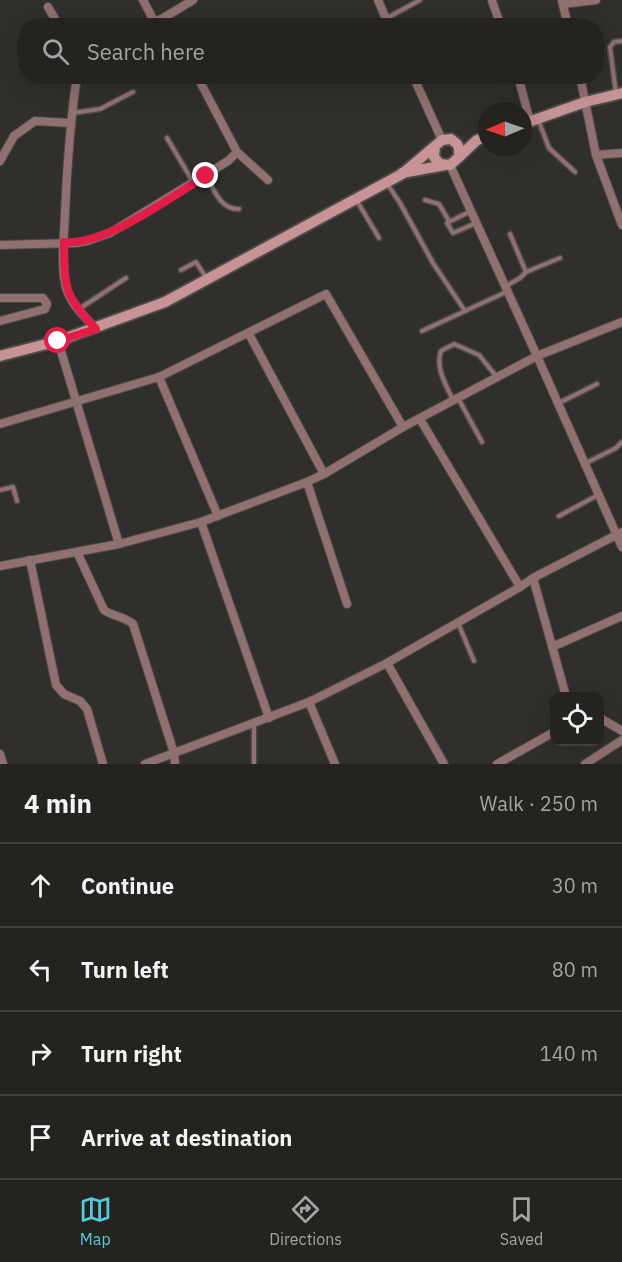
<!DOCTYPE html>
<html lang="en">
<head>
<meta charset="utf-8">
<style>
	:root { --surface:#252320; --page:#312f2d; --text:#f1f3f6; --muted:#a3a4a5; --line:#42403e; --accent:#54cadc }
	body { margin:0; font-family:"IBM Plex Sans",sans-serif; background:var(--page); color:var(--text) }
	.controls { position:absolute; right:18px; bottom:18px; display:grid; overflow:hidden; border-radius:12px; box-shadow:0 6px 24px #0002 }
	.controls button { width:54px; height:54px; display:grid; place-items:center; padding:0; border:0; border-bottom:2px solid var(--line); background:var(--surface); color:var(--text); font:30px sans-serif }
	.compass { position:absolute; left:478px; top:102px; width:54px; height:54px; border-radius:50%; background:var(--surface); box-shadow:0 6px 24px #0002; rotate:268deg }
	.stop { position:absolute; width:18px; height:18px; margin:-14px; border:4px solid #e11d48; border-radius:50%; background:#fff }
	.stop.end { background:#e11d48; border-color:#fff; box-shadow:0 2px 6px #0008 }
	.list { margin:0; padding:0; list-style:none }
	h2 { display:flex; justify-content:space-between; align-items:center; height:78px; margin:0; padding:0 24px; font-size:26px }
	h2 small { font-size:20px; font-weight:400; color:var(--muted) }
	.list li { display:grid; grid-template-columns:39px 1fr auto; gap:18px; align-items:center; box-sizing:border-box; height:84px; padding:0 24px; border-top:2px solid var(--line) }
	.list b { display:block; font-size:22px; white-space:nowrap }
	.list em { font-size:20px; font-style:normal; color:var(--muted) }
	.icon { flex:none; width:33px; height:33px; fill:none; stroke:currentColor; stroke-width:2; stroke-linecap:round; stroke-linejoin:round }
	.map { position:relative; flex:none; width:622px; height:764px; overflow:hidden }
	.search { position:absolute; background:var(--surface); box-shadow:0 6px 24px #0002; left:18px; right:18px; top:18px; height:66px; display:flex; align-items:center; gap:15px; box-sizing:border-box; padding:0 21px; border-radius:24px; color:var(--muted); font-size:22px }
	.sheet { height:414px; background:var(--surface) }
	nav { display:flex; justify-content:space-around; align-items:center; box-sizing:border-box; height:84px; border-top:2px solid var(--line); background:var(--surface); font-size:16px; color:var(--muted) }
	nav a { display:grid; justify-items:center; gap:3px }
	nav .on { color:var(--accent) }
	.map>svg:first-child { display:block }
</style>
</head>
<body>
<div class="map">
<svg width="622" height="764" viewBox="0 0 622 764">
	<rect width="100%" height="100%" fill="#312f2b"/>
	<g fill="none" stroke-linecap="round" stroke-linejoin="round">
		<g stroke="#4c4a47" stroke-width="7">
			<g id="lane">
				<path d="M387,18L420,0"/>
				<path d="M616,94L610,47L614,42L622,41"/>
				<path d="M72,113L100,109L133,92"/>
				<path d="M538,119L549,148L575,172"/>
				<path d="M167,138L193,182"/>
				<path d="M206,176C214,190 221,210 239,209"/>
				<path d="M388,185L400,203L433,263L465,311"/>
				<path d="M425,200L439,204L449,221"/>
				<path d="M357,201L379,238"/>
				<path d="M471,211L447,223L453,233L476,223"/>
				<path d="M510,234L526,272"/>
				<path d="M181,270L196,262L207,279"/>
				<path d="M506,286L520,278L526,272L560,258"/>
				<path d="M79,309L126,278"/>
				<path d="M422,331L506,292"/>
				<path d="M458,398L482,442"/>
				<path d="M453,400C446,385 435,367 441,351L454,344L479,355L496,376"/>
				<path d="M559,403L597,384"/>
				<path d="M586,463L616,448L622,442"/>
				<path d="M0,490L13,487L17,501"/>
				<path d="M559,516L598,495"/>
				<path d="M458,623L474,661"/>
				<path d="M254,724V764"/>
			</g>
		</g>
		<g stroke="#4c4a47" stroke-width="10">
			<g id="street">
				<path d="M143,0L154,21"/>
				<path d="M378,0L389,26"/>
				<path d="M492,1L501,26"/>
				<path d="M562,1L568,26"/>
				<path d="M563,4L596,0"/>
				<path d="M48,7L59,26"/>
				<path d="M146,26L165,17L193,0"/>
				<path d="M77,76C70,123 67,167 65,214C64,236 61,262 65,283C68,302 84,316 96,329"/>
				<path d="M413,76L442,140"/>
				<path d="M518,76L530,121"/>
				<path d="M580,76L596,155L622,225"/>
				<path d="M237,152L268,180"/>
				<path d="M596,155L622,153"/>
				<path d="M0,161L14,136L35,121L70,123"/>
				<path d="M450,165L537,356L622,547"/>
				<path d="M0,245L75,243L87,241L110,233L228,161L237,152L197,76"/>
				<path d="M0,298H43L47,304L45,309L0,321"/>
				<path d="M249,334L324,474"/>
				<path d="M58,341L119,544"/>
				<path d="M159,377L218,516"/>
				<path d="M420,419L520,587"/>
				<path d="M0,424L159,377L326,294L403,427"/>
				<path d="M307,482L347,604"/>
				<path d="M201,522L269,718"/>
				<path d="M77,552L104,610C114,617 124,616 133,624L174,753L175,764"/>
				<path d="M30,560L56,685L64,694L80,701L87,709L103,764"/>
				<path d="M0,566L119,544L201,522L307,482L324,474L403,427L537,356L622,322"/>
				<path d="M533,578L566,696"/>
				<path d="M552,647L622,616"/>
				<path d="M387,663L444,764"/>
				<path d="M309,702L335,764"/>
				<path d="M600,718L622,731"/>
				<path d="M0,754L3,764"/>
				<path d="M145,764L309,702L387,663L520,587L533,578L622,532"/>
				<path d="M497,764L554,732"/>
				<path d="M585,764L622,740"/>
			</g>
		</g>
		<g stroke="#4c4a47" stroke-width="14">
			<g id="secondary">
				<path d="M523,124L585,102L622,93"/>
				<path d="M459,157L477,140L487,137"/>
				<path d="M402,173L445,165"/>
				<path d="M0,356L58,341L165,302L402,174L442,140L451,139L457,144L459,148V157L450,165L440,164L434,157L435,146"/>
			</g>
		</g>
		<use href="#lane" stroke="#907071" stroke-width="4"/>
		<use href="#street" stroke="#907071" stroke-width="8"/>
		<use href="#secondary" stroke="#c79396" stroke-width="10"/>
	</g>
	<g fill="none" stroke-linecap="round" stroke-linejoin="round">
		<path stroke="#e11d48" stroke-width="8" d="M58,341L96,329C63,294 65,288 64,242C106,246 169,198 206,176"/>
	</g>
</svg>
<div class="controls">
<button><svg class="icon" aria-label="locate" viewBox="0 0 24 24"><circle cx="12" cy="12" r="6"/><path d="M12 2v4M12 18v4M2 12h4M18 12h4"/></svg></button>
</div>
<svg class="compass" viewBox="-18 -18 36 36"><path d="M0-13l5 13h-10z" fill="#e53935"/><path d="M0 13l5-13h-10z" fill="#a3a4a5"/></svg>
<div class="stop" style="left:58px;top:341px"></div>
<div class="stop end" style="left:206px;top:176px"></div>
<div class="search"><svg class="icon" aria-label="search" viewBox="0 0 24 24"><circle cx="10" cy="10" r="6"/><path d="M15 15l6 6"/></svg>Search here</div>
</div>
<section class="sheet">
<h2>4 min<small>Walk · 250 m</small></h2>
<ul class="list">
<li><svg class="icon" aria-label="ahead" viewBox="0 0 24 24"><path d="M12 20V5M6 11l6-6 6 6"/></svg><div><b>Continue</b></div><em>30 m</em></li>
<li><svg class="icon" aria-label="left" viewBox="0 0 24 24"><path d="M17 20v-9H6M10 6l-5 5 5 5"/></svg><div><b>Turn left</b></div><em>80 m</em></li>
<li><svg class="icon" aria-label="right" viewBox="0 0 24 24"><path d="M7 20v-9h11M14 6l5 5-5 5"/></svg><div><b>Turn right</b></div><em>140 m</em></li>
<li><svg class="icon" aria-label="arrive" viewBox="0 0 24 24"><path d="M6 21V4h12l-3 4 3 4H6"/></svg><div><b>Arrive at destination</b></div></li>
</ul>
</section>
<nav>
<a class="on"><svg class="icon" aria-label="map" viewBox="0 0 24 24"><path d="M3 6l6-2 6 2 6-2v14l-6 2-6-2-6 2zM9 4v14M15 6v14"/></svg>Map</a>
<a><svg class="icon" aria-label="directions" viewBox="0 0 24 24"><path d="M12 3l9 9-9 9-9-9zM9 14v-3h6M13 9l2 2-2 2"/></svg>Directions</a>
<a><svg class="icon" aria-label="saved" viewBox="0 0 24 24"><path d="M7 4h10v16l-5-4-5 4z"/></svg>Saved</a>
</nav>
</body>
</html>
